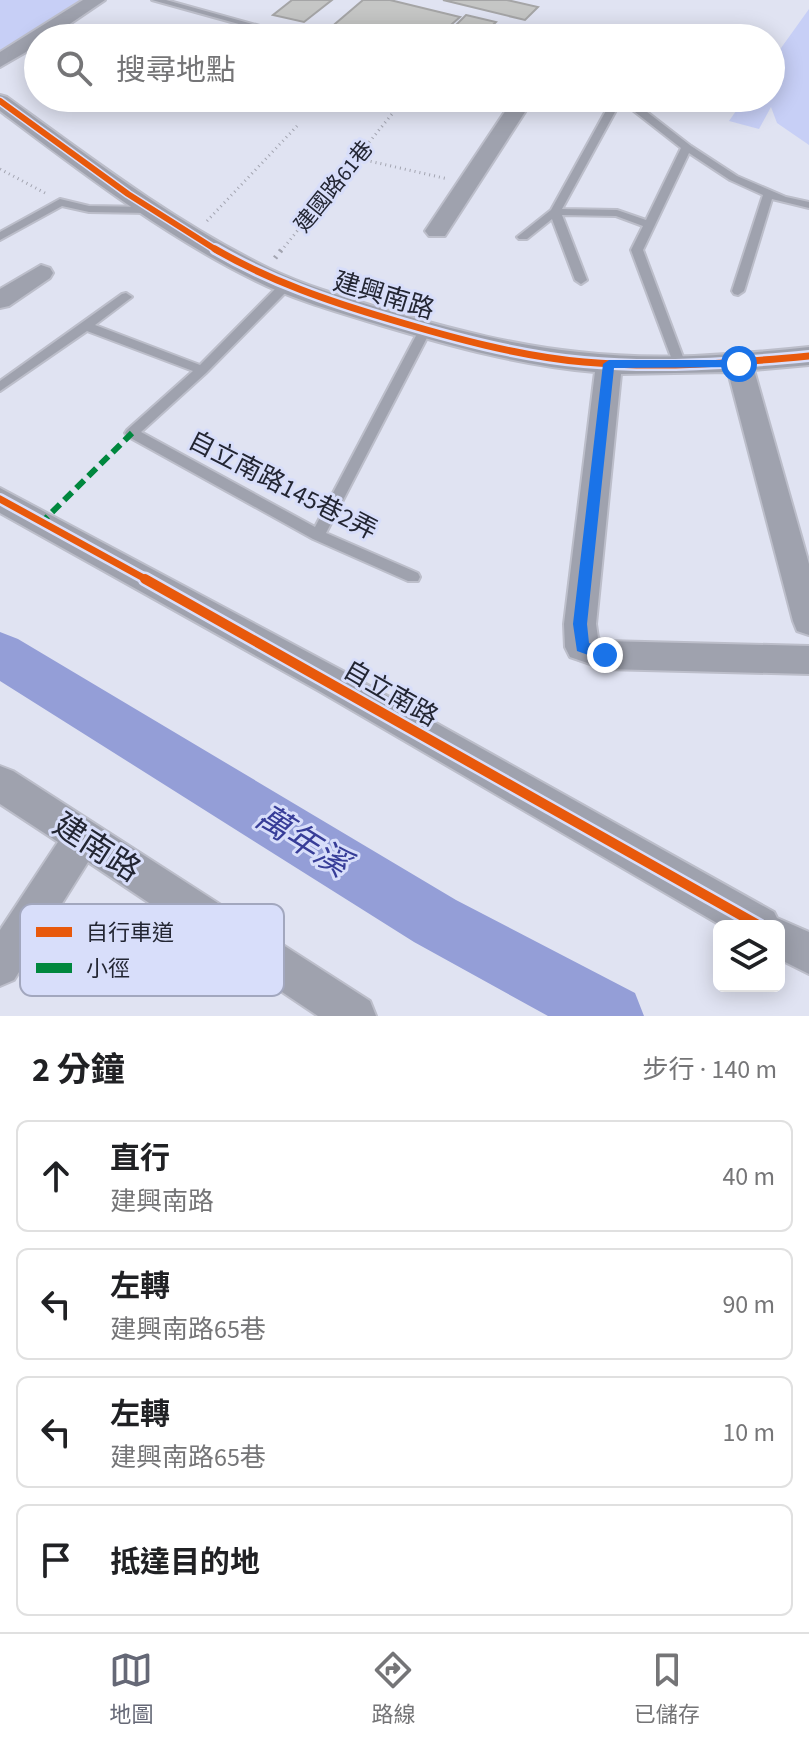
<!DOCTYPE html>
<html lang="zh-TW">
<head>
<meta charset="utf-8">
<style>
	:root { --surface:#fff; --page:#f6f6f6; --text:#202124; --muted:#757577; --line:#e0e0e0; --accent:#656876 }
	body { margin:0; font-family:"Source Sans 3","Noto Sans TC",sans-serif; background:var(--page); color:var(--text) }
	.controls { position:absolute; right:24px; bottom:24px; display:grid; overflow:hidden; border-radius:12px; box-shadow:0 4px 20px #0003 }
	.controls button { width:72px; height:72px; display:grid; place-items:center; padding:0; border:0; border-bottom:2px solid var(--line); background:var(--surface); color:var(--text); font:40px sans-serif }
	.stop { position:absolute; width:24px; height:24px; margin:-18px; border:6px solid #1a73e8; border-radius:50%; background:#fff }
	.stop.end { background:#1a73e8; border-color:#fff; box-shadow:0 2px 8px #0008 }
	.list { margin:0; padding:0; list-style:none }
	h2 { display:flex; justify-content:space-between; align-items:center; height:104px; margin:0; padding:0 32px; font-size:34px }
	h2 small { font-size:26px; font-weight:400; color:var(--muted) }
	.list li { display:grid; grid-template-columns:52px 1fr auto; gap:24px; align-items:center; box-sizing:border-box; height:112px; margin:0 16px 16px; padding:0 16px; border:2px solid var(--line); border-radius:12px }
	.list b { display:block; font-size:30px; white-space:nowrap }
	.list p { margin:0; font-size:26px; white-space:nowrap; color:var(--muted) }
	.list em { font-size:26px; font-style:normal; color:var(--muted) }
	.icon { flex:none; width:44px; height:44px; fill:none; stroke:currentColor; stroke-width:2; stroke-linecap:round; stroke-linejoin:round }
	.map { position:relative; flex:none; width:809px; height:1016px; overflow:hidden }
	.search { position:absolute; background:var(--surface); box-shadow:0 4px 20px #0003; left:24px; right:24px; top:24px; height:88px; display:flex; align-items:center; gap:20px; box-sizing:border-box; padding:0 28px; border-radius:44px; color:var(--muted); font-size:30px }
	.sheet { height:616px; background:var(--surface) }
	nav { display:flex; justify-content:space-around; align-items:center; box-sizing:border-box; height:112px; border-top:2px solid var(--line); background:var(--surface); font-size:22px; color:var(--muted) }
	nav a { display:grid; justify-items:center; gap:4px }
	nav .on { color:var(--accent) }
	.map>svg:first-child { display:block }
</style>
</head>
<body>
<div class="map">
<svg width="809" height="1016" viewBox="0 0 809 1016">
	<rect width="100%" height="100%" fill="#e0e3f2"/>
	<g fill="#c7cff6">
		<path d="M0,0H80L0,51Z"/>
		<path d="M809,9V145L777,123L771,107L759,129L729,121L745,98H771V62Z"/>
	</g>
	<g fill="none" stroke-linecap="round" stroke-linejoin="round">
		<path fill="#949ed7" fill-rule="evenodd" d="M0,632L18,639L456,900L635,993L644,1016H548L414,942L0,681Z"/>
	</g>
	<g fill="#c5c6c5" stroke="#a5a5a6" stroke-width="2">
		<path d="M292,0H332L304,22L273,15Z"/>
		<path d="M363,0H390L460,17L436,38H364L329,29Z"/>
		<path d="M443,0H507L538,7L525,20Z"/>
		<path d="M466,15L496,22L480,38H443Z"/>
	</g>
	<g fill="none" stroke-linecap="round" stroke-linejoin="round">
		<g stroke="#bcbeca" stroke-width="4">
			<g id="lane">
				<path d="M152,0H166L303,38H289Z"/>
				<path d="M613,98H629L691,146L737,176L786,197L809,202V208L772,199L744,291L738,295L734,294L732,291L763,195L730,180L689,153L643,250L686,365L680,369L674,365L631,250L643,226L616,216L562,215L587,280L581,284L575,280L552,219L527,239H519L517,237L551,210ZM621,101L681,148L646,220L617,210L562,209Z"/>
				<path d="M60,199L89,206L149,207L154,210L149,213L89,212L62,206L0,240V232Z"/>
				<path d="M286,281L292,285L290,288L206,373L141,432L315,527L419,330L421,327H429L431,330L326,533L418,573L420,577L418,581H408L313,539L127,436L125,433L127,430L193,371L87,331L0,391V381L122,294L126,293L132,297L95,325L200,365L282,282Z"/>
			</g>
		</g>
		<g stroke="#bcbeca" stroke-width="4">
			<g id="street">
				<path d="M83,0H105L49,38H38V45L0,67V52Z"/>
				<path d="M0,95L7,97C92,159 176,223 270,269C310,288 354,300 396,313C456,330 517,346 579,352C656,361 733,355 809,347V365L754,370L809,564V635L797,631L793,621L728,372L621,374L596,624L598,638L605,641L809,646V674L605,669L570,657L565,647L564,624L595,372C522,366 450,346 380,325C337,312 294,300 254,280C163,235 81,172 0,111Z"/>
				<path d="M514,98H534L445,236H429L425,231Z"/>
				<path d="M41,265L50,268L53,273L50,278L9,306L0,308V289Z"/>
				<path d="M0,488L343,671L774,912L777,918L809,932V974L779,959V926H722L319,691L0,513Z"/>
				<path d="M0,766L13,771L370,1001L376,1016H318L88,862L14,980L0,986V930L58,842L0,804Z"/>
			</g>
		</g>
		<g stroke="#a3a5b1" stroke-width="3" stroke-dasharray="1 4" stroke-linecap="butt">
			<path d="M356,158L448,179"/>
			<path d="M0,169L45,193"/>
			<path d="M207,221L297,126"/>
			<path d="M281,251L405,98"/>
		</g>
		<path stroke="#a3a5b1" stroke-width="5" stroke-dasharray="2 6" stroke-linecap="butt" d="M275,258L282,249"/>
		<use href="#lane" fill="#9fa2ae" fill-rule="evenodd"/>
		<use href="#street" fill="#9fa2ae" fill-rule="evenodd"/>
		<path stroke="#00873e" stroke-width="6" stroke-dasharray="11 6" stroke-linecap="butt" d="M40,524L132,433"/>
		<g stroke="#d8defa" stroke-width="9">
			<path id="cycleway-far2" d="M0,101L128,194L218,251"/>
		</g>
		<g stroke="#d8defa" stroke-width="12">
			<g id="cycleway-far1">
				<path d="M215,249C270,281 328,301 389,319C453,338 518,356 584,362C659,369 734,363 809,356"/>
				<path d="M0,499L149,581"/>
			</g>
		</g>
		<g stroke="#d8defa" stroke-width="15">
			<path id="cycleway" d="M145,579L760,926"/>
		</g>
		<use href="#cycleway-far2" stroke="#e8590c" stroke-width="6"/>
		<use href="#cycleway-far1" stroke="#e8590c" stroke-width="7"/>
		<use href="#cycleway" stroke="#e8590c" stroke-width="10"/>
	</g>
	<path fill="#1a73e8" d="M739,360L743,361V367L614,368L587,624L589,643L611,651L613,655L605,661L577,651L573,624L603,364L609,360Z"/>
	<g text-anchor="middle" stroke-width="6" stroke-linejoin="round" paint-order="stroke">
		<g font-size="22" fill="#232633" stroke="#d8defa">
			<text transform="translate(333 186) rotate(-51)" y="8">建國路61巷</text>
		</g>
		<g font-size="26" fill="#232633" stroke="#d8defa">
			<text transform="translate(384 295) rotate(17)" y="9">建興南路</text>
			<text transform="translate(283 485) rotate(27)" y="9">自立南路145巷2弄</text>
			<text transform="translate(391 693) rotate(30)" y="9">自立南路</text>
		</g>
		<g font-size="32" fill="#232633" stroke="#d8defa">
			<text transform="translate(97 847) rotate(33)" y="11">建南路</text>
		</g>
		<g font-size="34" font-style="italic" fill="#373d98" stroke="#d8defa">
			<text transform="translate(303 840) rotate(32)" y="12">萬年溪</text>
		</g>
	</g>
	<rect x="20" y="904" width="264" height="92" rx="12" fill="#d8defa" stroke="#a2a7be" stroke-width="2"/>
	<rect x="36" y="927" width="36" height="10" fill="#e8590c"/>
	<rect x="36" y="963" width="36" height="10" fill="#00873e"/>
	<g font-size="22" fill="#232633">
		<text x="86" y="940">自行車道</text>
		<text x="86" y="976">小徑</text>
	</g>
</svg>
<div class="controls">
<button><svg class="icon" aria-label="layers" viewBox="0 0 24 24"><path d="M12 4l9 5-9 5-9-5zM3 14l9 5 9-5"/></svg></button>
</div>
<div class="stop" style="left:739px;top:364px"></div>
<div class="stop end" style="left:605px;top:655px"></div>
<div class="search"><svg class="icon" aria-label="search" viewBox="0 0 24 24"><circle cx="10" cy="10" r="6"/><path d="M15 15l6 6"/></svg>搜尋地點</div>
</div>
<section class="sheet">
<h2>2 分鐘<small>步行 · 140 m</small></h2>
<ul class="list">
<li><svg class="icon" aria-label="ahead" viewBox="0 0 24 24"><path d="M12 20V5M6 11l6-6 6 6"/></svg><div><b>直行</b><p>建興南路</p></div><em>40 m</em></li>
<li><svg class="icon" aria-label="left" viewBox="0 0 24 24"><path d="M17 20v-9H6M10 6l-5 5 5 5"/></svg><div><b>左轉</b><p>建興南路65巷</p></div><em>90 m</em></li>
<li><svg class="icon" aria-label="left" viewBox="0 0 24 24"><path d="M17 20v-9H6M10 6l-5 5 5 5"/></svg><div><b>左轉</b><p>建興南路65巷</p></div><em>10 m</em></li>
<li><svg class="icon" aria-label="arrive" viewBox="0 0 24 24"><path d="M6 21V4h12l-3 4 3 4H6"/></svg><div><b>抵達目的地</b></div></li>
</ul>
</section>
<nav>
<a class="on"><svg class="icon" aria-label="map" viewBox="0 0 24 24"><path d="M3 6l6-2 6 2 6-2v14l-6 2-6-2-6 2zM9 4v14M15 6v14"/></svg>地圖</a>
<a><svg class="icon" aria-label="directions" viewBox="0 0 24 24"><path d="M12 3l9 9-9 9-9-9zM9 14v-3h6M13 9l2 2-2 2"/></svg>路線</a>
<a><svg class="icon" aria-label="saved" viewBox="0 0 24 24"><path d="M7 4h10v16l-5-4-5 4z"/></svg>已儲存</a>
</nav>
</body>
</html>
